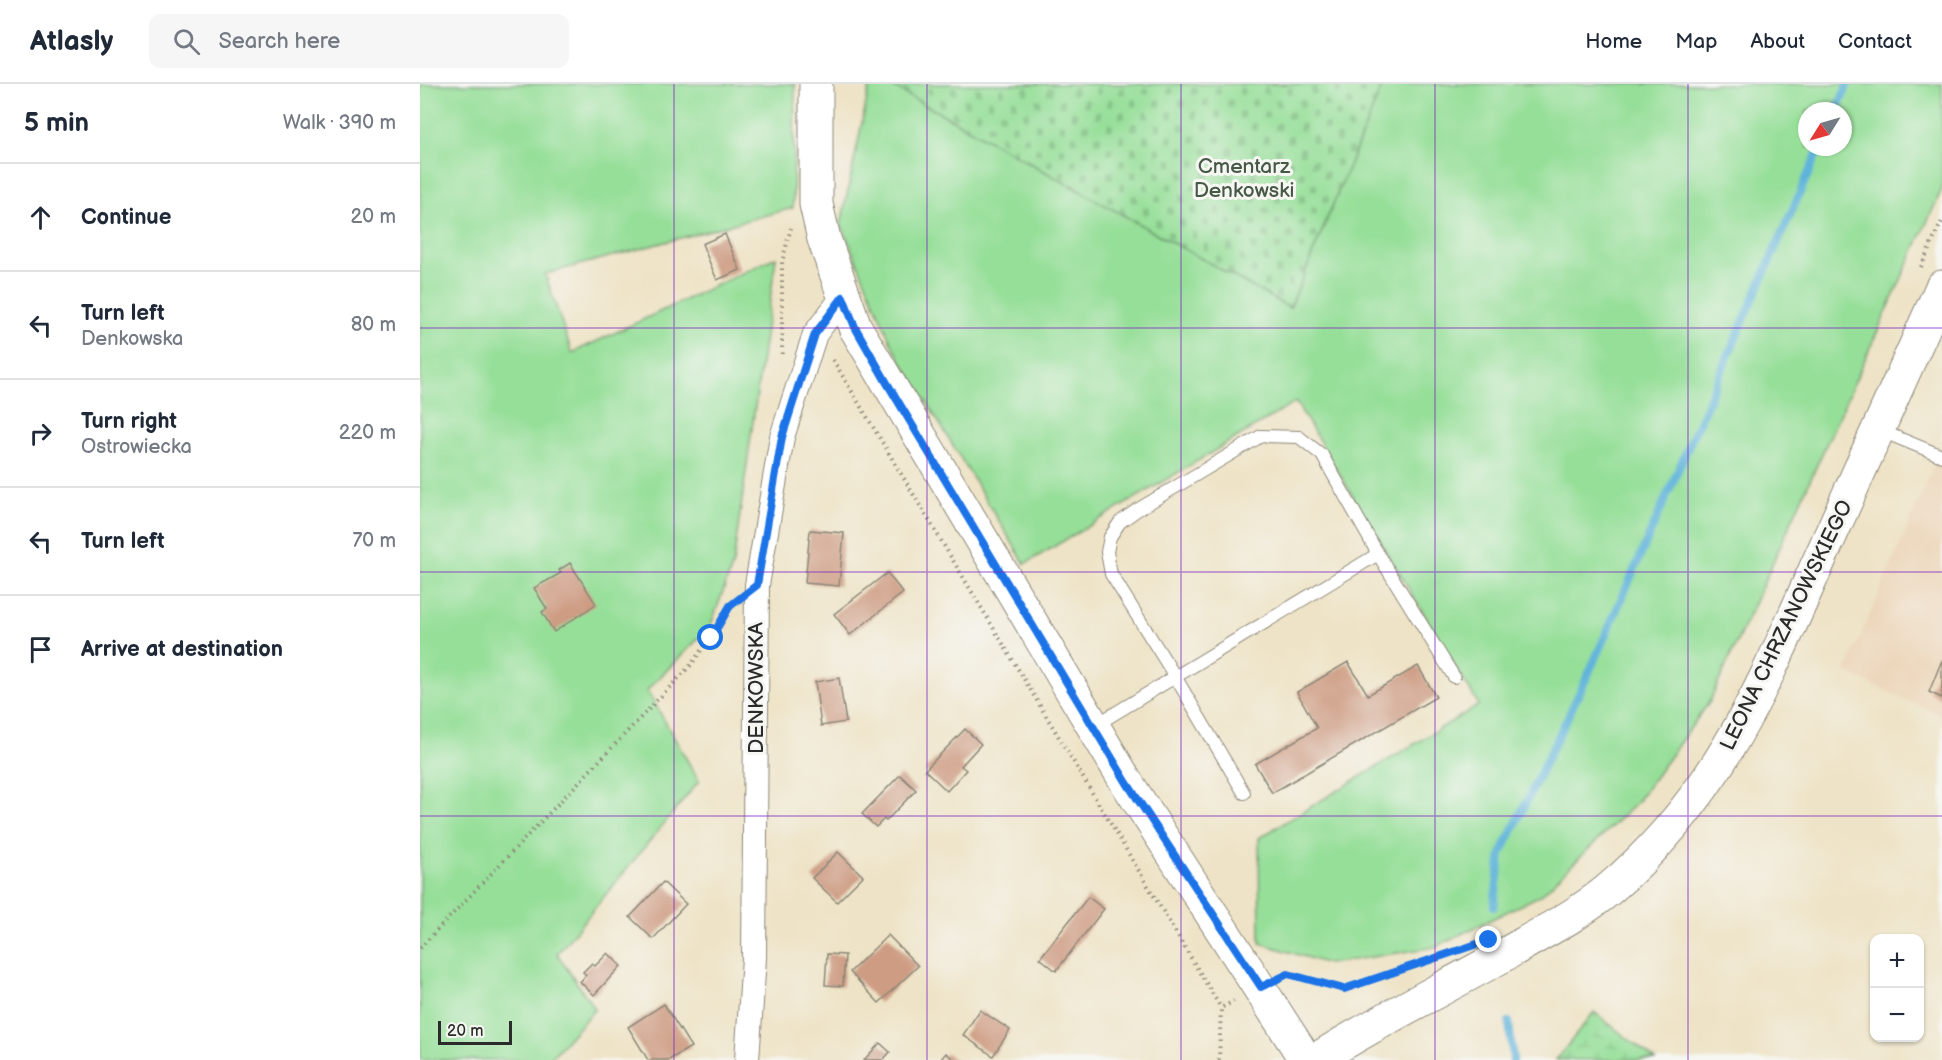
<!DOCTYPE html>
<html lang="en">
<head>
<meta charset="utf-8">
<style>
	:root { --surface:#fff; --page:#f6f6f7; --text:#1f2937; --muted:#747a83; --line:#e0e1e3 }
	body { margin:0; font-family:"Balsamiq Sans",sans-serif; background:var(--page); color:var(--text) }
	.controls { position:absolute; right:18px; bottom:18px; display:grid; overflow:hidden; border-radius:12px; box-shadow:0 2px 4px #0004 }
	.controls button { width:54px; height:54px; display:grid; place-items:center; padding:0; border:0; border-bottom:2px solid var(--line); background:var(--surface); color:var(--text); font:30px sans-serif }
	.compass { position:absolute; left:1378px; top:18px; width:54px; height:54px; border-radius:50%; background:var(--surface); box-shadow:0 2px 4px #0004; rotate:233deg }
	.scale { position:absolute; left:18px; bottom:15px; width:74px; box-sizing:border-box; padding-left:6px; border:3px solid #2b2b2b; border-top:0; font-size:16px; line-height:21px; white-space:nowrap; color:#2b2b2b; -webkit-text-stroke:4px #f6f6f2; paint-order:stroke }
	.stop { position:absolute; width:18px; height:18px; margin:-14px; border:4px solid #1a73e8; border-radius:50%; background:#fff }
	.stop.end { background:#1a73e8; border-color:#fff; box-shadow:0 2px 6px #0008 }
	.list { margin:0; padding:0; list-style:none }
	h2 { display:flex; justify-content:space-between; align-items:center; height:78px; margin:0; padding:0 24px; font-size:26px }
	h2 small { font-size:20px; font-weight:400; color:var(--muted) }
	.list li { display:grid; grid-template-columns:39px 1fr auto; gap:18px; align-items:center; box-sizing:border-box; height:108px; padding:0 24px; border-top:2px solid var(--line) }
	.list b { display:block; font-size:22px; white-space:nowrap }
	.list p { margin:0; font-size:20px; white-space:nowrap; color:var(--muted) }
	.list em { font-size:20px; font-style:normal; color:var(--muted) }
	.icon { flex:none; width:33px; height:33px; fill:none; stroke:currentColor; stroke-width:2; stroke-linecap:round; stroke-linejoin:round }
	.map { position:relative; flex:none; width:1522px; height:976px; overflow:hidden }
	header { display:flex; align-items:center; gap:36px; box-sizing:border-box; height:84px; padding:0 30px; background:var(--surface); border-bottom:2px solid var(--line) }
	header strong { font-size:28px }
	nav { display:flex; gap:33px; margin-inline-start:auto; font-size:21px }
	.search { width:420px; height:54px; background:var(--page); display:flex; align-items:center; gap:15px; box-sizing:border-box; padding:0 21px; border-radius:12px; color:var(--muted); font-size:22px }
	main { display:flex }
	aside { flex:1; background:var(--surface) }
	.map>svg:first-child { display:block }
</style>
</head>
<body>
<header>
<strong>Atlasly</strong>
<div class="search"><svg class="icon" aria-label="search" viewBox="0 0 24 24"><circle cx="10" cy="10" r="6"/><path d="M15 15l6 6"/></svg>Search here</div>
<nav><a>Home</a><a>Map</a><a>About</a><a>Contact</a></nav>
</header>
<main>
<aside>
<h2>5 min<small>Walk · 390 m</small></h2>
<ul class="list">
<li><svg class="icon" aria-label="ahead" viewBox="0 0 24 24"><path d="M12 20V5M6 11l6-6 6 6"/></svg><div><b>Continue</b></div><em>20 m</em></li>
<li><svg class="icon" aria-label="left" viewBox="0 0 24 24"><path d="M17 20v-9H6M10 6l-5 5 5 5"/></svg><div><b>Turn left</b><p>Denkowska</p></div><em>80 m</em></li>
<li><svg class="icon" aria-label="right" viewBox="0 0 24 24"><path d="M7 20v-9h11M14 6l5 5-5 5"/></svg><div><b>Turn right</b><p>Ostrowiecka</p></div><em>220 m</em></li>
<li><svg class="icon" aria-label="left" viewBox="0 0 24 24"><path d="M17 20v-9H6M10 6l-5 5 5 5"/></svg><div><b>Turn left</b></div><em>70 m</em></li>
<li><svg class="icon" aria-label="arrive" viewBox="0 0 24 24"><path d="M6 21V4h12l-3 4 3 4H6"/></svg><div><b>Arrive at destination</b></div></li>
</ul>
</aside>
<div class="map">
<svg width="1522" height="976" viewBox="0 0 1522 976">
	<defs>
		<pattern id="wetland-marsh" width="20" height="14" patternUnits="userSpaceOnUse" patternTransform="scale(1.5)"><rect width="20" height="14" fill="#96df99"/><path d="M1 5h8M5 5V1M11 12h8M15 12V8" fill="none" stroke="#81c084"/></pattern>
		<pattern id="cemetery-stones" width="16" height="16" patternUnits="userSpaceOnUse" patternTransform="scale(1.5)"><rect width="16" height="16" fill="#96df99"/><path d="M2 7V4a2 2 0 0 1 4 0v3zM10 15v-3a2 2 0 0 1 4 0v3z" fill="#81c084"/></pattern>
	</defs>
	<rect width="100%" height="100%" fill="#f6f6f2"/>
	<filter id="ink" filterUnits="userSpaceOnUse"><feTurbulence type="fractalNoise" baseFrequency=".0167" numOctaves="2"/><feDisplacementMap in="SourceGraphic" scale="12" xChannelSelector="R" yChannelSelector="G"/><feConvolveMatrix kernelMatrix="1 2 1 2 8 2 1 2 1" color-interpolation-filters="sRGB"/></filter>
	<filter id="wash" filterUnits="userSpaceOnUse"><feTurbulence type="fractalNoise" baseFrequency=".008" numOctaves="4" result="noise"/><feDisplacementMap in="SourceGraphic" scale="24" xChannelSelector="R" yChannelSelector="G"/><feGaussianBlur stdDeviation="1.35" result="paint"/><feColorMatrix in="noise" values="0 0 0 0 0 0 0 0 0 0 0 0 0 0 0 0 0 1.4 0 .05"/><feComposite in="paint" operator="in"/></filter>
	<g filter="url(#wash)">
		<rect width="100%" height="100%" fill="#eee3c6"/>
		<path fill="#edd7bb" d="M1522,363V632L1425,588Z"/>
		<g fill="#96df99" stroke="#608562" stroke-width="1.5" fill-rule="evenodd">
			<path d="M0,0H375L373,124L125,190L152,269L356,173L313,480L290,543L227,606L279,697L137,870L175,925L129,976H0Z"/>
			<path d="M450,0H468L870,224L963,0H1522V105L1290,617L1216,719L1121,811L1015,863L908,880L840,859L839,754L1059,621L876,318L605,480L473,263L421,140ZM1387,27H1423V63H1387Z"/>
		</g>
		<path fill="url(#wetland-marsh)" stroke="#608562" stroke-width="1.5" d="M1174,928L1235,976H1136Z"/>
		<path fill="url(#cemetery-stones)" stroke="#608562" stroke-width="1.5" d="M468,0H963L870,224Z"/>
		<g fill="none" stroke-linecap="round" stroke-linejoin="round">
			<g stroke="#5eb3da" stroke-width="8">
				<path d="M1416,27L1428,0"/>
				<path d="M1074,822L1081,770L1168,591L1400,63"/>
				<path d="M1089,938L1093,976"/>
			</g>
		</g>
		<g id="blocks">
			<g fill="#ce9c83">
				<path d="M305,150L320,186L297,196L282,160Z"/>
				<path d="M390,446L424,449L419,502L385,499Z"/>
				<path d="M150,479L176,520L134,548L122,528L127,525L114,504L141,489L139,486Z"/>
				<path d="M467,489L483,509L430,551L414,530Z"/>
				<path d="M1522,576V614L1509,608Z"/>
				<path d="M928,578L948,611L998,582L1016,613L852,709L835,680L897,644L877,608Z"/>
				<path d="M419,594L426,638L401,642L395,598Z"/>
				<path d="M545,645L561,660L541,682L546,686L527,707L505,686Z"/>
				<path d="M480,691L496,706L466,737L464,735L456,743L442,730Z"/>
				<path d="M418,768L443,792L417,818L392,794Z"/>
				<path d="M243,798L266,820L233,855L210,833Z"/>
				<path d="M668,813L684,825L636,887L620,874Z"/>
				<path d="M468,851L498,882L459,919L430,888Z"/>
				<path d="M188,869L201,882L174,911L160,898L166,891L163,888L172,879L175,882Z"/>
				<path d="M407,870L425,871L423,902L405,901Z"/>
				<path d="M244,920L271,963L249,976H228L208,943Z"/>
				<path d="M560,926L590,946L573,972L543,951Z"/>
				<path d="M460,959L470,968L463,976H444Z"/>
				<path d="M526,969L535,976H520Z"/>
			</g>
		</g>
	</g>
	<g filter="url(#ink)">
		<use href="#blocks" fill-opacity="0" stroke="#8c8778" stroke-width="1.5"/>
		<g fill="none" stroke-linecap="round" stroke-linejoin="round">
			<g stroke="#8c8778" stroke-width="14">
				<g id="lane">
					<path d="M1459,346L1522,372"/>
					<path d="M674,642L958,470L1034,593"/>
					<path d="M824,709L756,594L691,490L687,468L690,453L700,438L717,426L841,352L879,353L902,371L958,470"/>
				</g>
			</g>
			<g stroke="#8c8778" stroke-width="26">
				<path id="street" d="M327,976L334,874L337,501L362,353L395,250L423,213"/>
			</g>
			<g stroke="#8c8778" stroke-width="35">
				<g id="secondary">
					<path d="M396,0V120L404,155L435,243L707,699L886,976"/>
					<path d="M896,976C963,933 1036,899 1105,859C1133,843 1163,827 1188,806C1301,711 1344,599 1403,468C1442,380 1482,292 1522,203"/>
				</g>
			</g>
			<g stroke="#8c8778" stroke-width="4" stroke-dasharray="1.5 4.5" stroke-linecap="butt">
				<path d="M1501,183L1522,137"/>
				<path d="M362,270V178L371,144"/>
				<path d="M413,276L801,924"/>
				<path d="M0,864L271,581L312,521"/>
				<path d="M863,893L868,890L924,905L1005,879"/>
				<path d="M799,976L801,924L814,917"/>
			</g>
			<use href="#lane" stroke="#fff" stroke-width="12"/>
			<use href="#street" stroke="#fff" stroke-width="24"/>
			<use href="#secondary" stroke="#fff" stroke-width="33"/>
		</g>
	</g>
	<g fill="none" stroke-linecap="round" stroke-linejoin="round" filter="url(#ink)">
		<path stroke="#1a73e8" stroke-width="8" d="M291,554L310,522L337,501L362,353L395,250L423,213L435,243L467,299L707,699L841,903L868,890L924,905L1069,856"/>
	</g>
	<path fill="none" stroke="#7b2cbf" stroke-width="1.5" stroke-opacity="0.55" d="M254,0V976M507,0V976M761,0V976M1015,0V976M1268,0V976M0,244H1522M0,488H1522M0,732H1522"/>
	<g text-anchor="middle" stroke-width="6" stroke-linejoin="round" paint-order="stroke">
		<g font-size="21" fill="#465846" stroke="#f6f6f2">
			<text x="824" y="89">Cmentarz<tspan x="824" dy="24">Denkowski</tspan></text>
		</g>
		<g font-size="21" fill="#2b2b2b" stroke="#f6f6f2">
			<text transform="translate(1366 541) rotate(-64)" y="7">LEONA CHRZANOWSKIEGO</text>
			<text transform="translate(336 604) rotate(-90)" y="7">DENKOWSKA</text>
		</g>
	</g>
</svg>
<div class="controls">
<button>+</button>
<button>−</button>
</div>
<svg class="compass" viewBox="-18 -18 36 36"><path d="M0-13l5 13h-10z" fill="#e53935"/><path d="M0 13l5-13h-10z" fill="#747a83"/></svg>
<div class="scale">20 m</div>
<div class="stop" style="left:291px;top:554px"></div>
<div class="stop end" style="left:1069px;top:856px"></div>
</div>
</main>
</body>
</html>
